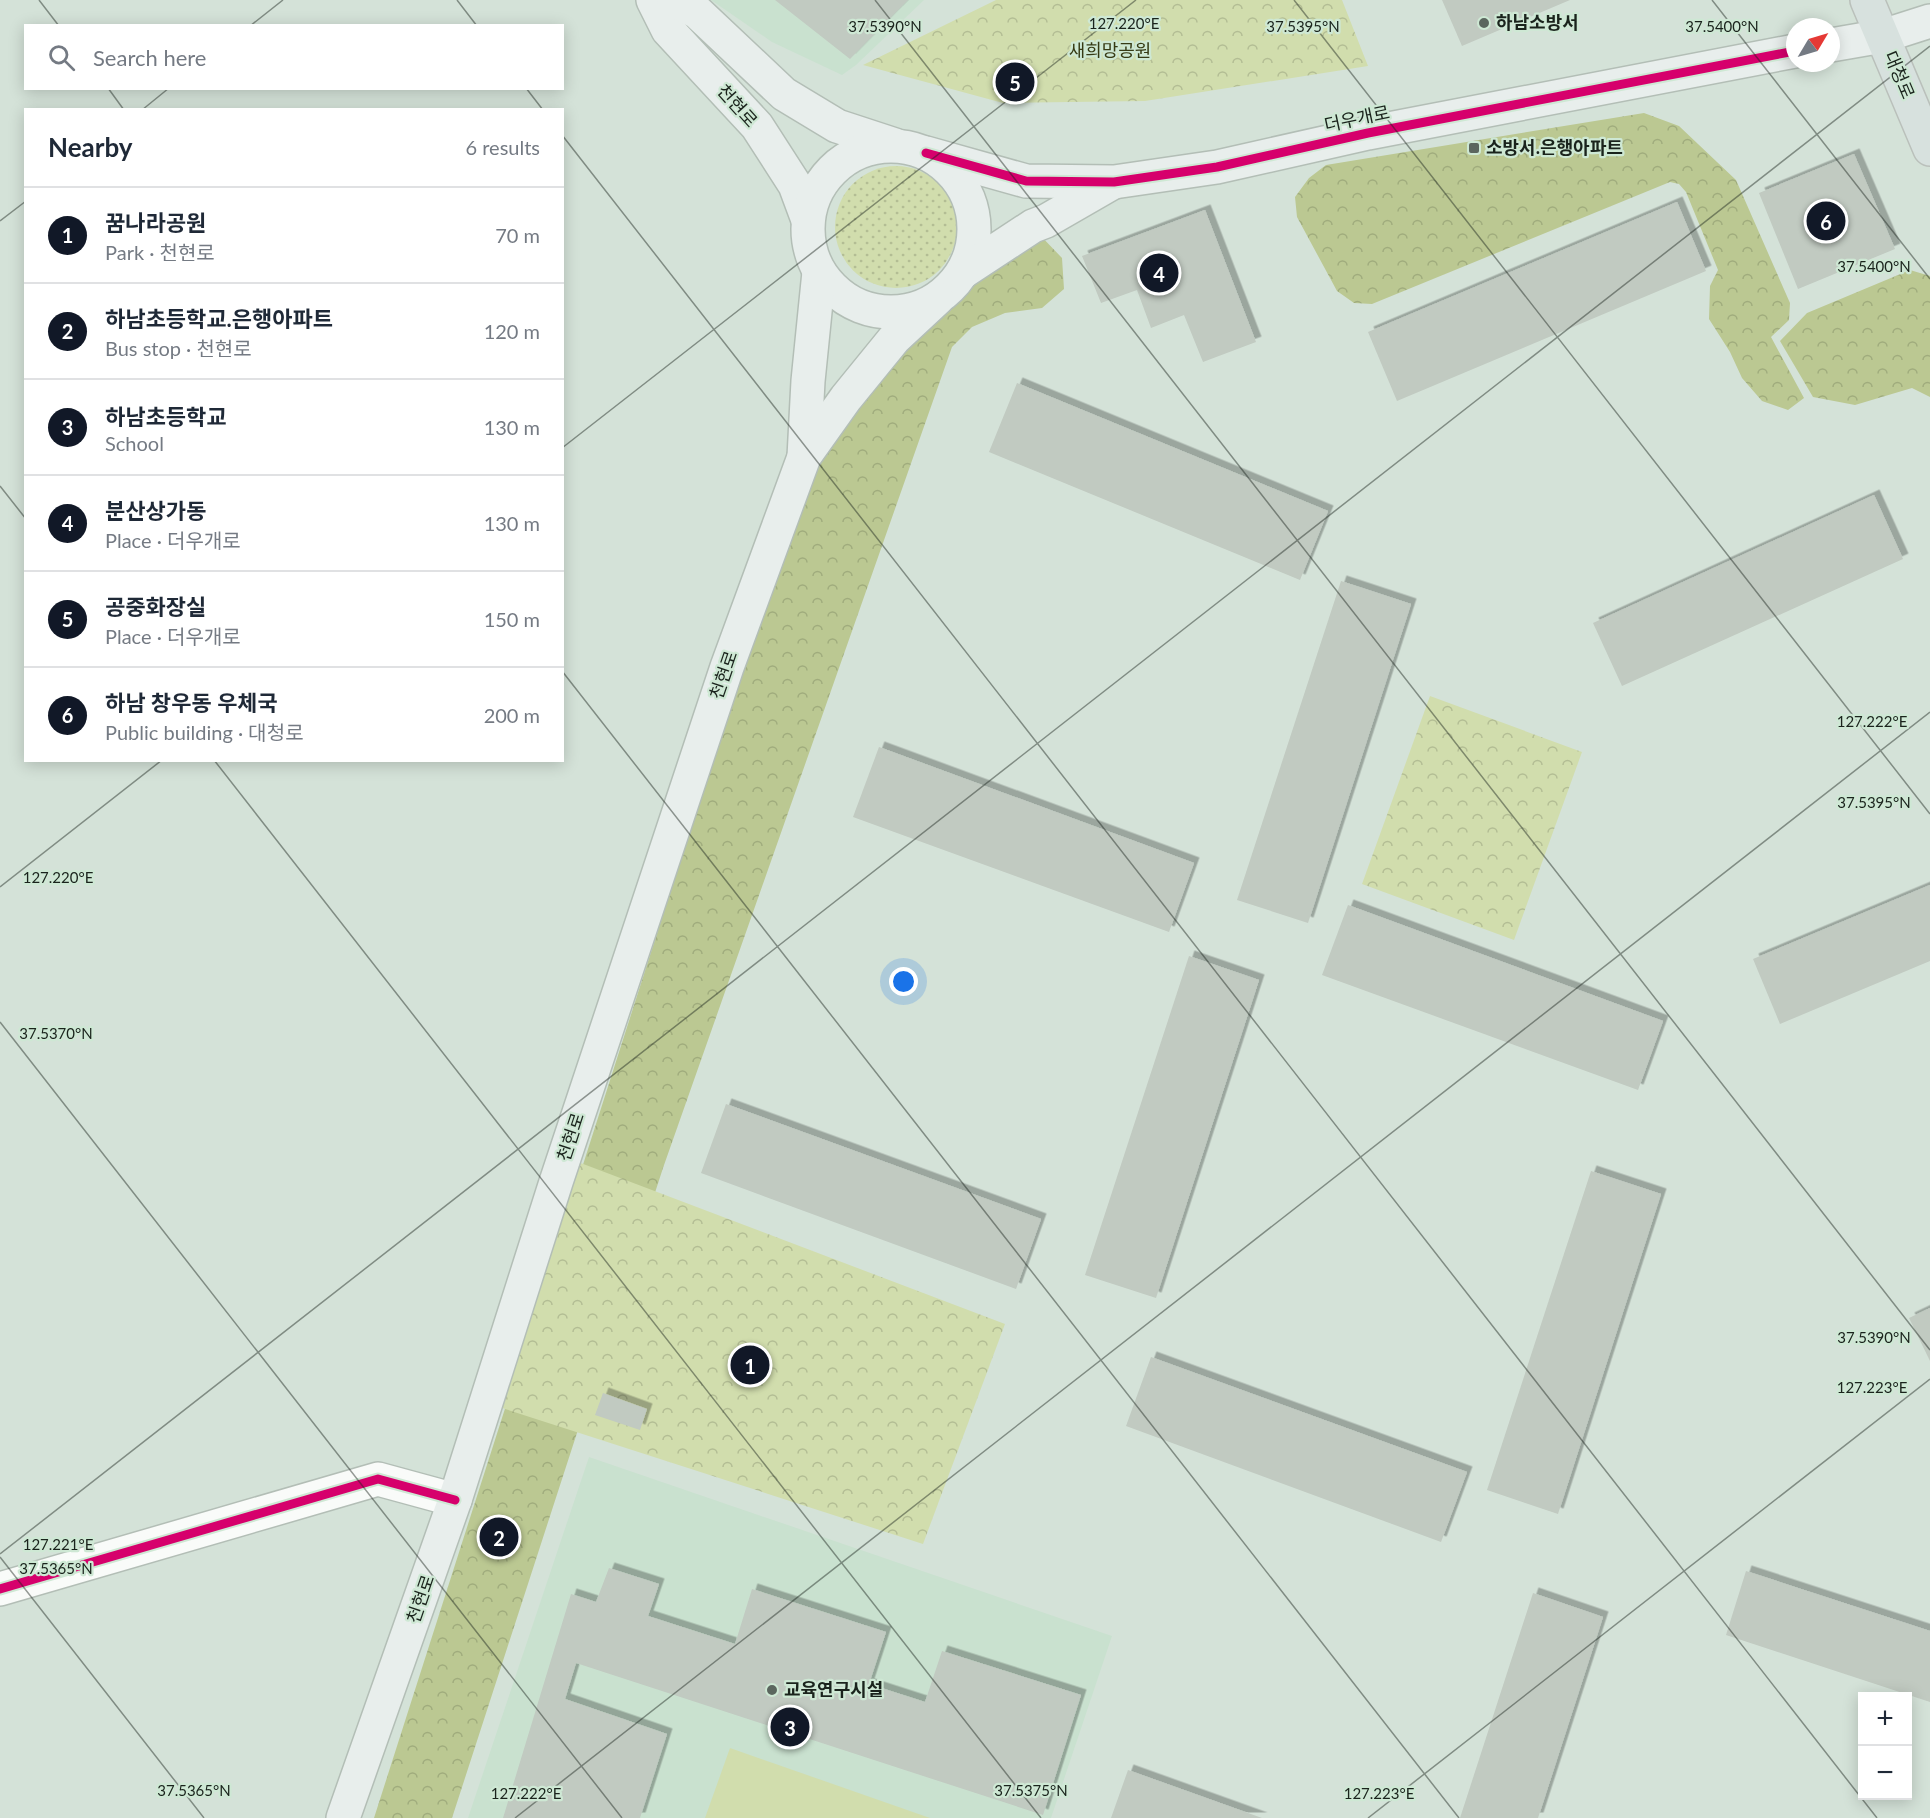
<!DOCTYPE html>
<html lang="en">
<head>
<meta charset="utf-8">
<style>
	:root { --surface:#fff; --page:#f2f2f3; --text:#1f2937; --muted:#747a83; --line:#e0e1e3; --accent:#111827 }
	body { margin:0; font-family:Lato,"Noto Sans KR",sans-serif; background:var(--page); color:var(--text) }
	.controls { position:absolute; right:18px; bottom:18px; display:grid; overflow:hidden; border-radius:0px; box-shadow:0 3px 15px #0003 }
	.controls button { width:54px; height:54px; display:grid; place-items:center; padding:0; border:0; border-bottom:2px solid var(--line); background:var(--surface); color:var(--text); font:30px sans-serif }
	.compass { position:absolute; left:1786px; top:18px; width:54px; height:54px; border-radius:50%; background:var(--surface); box-shadow:0 3px 15px #0003; rotate:52deg }
	.you { position:absolute; left:904px; top:982px; width:21px; height:21px; margin:-15px; border:4px solid #fff; border-radius:50%; background:#1a73e8; box-shadow:0 0 0 9px #1a73e833 }
	.badge { display:grid; place-items:center; width:39px; height:39px; border-radius:50%; background:var(--accent); color:#fff; font-size:20px; font-weight:700 }
	.pin { position:absolute; translate:-50% -50%; border:3px solid #fff; box-shadow:0 2px 6px #0006 }
	.list { margin:0; padding:0; list-style:none }
	h2 { display:flex; justify-content:space-between; align-items:center; height:78px; margin:0; padding:0 24px; font-size:26px }
	h2 small { font-size:20px; font-weight:400; color:var(--muted) }
	.list li { display:grid; grid-template-columns:39px 1fr auto; gap:18px; align-items:center; box-sizing:border-box; height:96px; padding:0 24px; border-top:2px solid var(--line) }
	.list b { display:block; font-size:22px; white-space:nowrap }
	.list p { margin:0; font-size:20px; white-space:nowrap; color:var(--muted) }
	.list em { font-size:20px; font-style:normal; color:var(--muted) }
	.icon { flex:none; width:33px; height:33px; fill:none; stroke:currentColor; stroke-width:2; stroke-linecap:round; stroke-linejoin:round }
	.map { position:relative; flex:none; width:1930px; height:1818px; overflow:hidden }
	.search { position:absolute; background:var(--surface); box-shadow:0 3px 15px #0003; left:24px; top:24px; width:540px; height:66px; display:flex; align-items:center; gap:15px; box-sizing:border-box; padding:0 21px; border-radius:0px; color:var(--muted); font-size:22px }
	.panel { position:absolute; background:var(--surface); box-shadow:0 3px 15px #0003; left:24px; top:108px; width:540px; height:654px; border-radius:0px }
	.map>svg:first-child { display:block }
</style>
</head>
<body>
<div class="map">
<svg width="1930" height="1818" viewBox="0 0 1930 1818">
	<defs>
		<pattern id="grass-dots" width="8" height="8" patternUnits="userSpaceOnUse" patternTransform="scale(1.5)"><rect width="8" height="8" fill="#d1ddad"/><path d="M2 2h.1M6 6h.1" fill="none" stroke="#b3bd94" stroke-width="1.8" stroke-linecap="round"/></pattern>
		<pattern id="forest-crowns" width="20" height="18" patternUnits="userSpaceOnUse" patternTransform="scale(1.5)"><rect width="20" height="18" fill="#bbc892"/><path d="M2 6a3 3 0 1 1 6 0M12 15a3 3 0 1 1 6 0" fill="none" stroke="#a0ac7d"/></pattern>
		<pattern id="park-crowns" width="20" height="18" patternUnits="userSpaceOnUse" patternTransform="scale(1.5)"><rect width="20" height="18" fill="#d1ddad"/><path d="M2 6a3 3 0 1 1 6 0M12 15a3 3 0 1 1 6 0" fill="none" stroke="#b3bd94"/></pattern>
		<filter id="shadow"><feDropShadow dx="5.5" dy="-5.5" stdDeviation="0" flood-color="#0004"/></filter>
	</defs>
	<rect width="100%" height="100%" fill="#d4e2d8"/>
	<g fill="#c9e1cf">
		<path d="M711,0H924L856,65L842,75L772,42Z"/>
		<path d="M589,1457L1112,1636L1051,1818H468Z"/>
	</g>
	<circle fill="url(#grass-dots)" cx="896" cy="227" r="61"/>
	<g fill="url(#forest-crowns)">
		<path d="M1644,113L1679,126L1736,180L1790,303L1789,320L1771,337L1804,398L1788,410L1762,401L1742,378L1730,352L1709,319L1710,286L1718,270L1686,192L1679,184L1670,182L1372,304L1354,303L1337,291L1297,217L1295,197L1309,178L1326,165Z"/>
		<path d="M1038,233L1062,258L1064,289L1042,308L1005,313L972,327L952,347L663,1168L452,1818H374L811,452L907,308L940,273L981,244Z"/>
		<path d="M1910,270L1930,276V397L1912,388L1855,405L1813,397L1780,341L1807,313Z"/>
	</g>
	<g fill="url(#park-crowns)">
		<path d="M996,0H1342L1368,66L1145,101L1003,103L863,65Z"/>
		<path d="M1430,696L1582,752L1514,940L1362,884Z"/>
		<path d="M578,1162L1005,1324L923,1544L496,1406Z"/>
	</g>
	<path fill="#d1ddad" d="M730,1748L930,1818H705Z"/>
	<g fill="#c1cac1" filter="url(#shadow)">
		<path d="M775,0H908L850,59Z"/>
		<path d="M1442,0H1570L1462,46Z"/>
		<path d="M1022,69L1030,85L1008,95L1000,80Z"/>
		<path d="M1854,154L1895,249L1798,289L1759,193Z"/>
		<path d="M1677,202L1706,271L1397,401L1368,332Z"/>
		<path d="M1205,210L1256,342L1203,362L1184,315L1151,328L1137,290L1101,303L1082,256Z"/>
		<path d="M1017,383L1328,511L1300,580L989,452Z"/>
		<path d="M1874,495L1903,559L1622,686L1593,623Z"/>
		<path d="M1341,581L1411,604L1308,923L1237,900Z"/>
		<path d="M879,747L1194,863L1169,932L853,817Z"/>
		<path d="M1930,885V961L1780,1024L1753,959Z"/>
		<path d="M1348,905L1663,1021L1638,1090L1322,975Z"/>
		<path d="M1189,956L1259,980L1156,1298L1085,1275Z"/>
		<path d="M726,1104L1041,1219L1016,1289L701,1173Z"/>
		<path d="M1591,1171L1661,1194L1558,1514L1487,1490Z"/>
		<path d="M1930,1308V1361L1909,1318Z"/>
		<path d="M1151,1357L1467,1472L1441,1542L1126,1426Z"/>
		<path d="M603,1393L647,1409L640,1430L595,1415Z"/>
		<path d="M609,1568L659,1584L648,1616L735,1644L752,1589L886,1632L869,1684L925,1702L942,1651L1081,1695L1043,1815L576,1663L565,1699L667,1734L640,1818H503L571,1594L596,1602Z"/>
		<path d="M1746,1571L1930,1631V1702L1726,1635Z"/>
		<path d="M1533,1593L1603,1617L1538,1818H1460Z"/>
		<path d="M1128,1770L1262,1818H1111Z"/>
	</g>
	<g fill="none" stroke-linecap="round" stroke-linejoin="round">
		<g stroke="#b3beb6" stroke-width="36">
			<path id="street" d="M0,1589L378,1479L455,1500"/>
		</g>
		<g stroke="#b3beb6" stroke-width="36">
			<g id="secondary">
				<path d="M653,0L668,30L757,126L795,185L808,220"/>
				<path d="M674,0L697,12L784,94L837,126L895,145"/>
				<path d="M1831,45L1883,36L1930,21"/>
				<circle cx="891" cy="229" r="83"/>
				<path d="M926,153L1026,181L1114,182L1217,167L1368,133L1795,51"/>
				<path d="M963,272L1033,226L1046,221L1112,183"/>
				<path d="M804,457L808,381L819,272"/>
				<path d="M343,1818L455,1500L556,1182L727,667L804,457L846,398L894,339L937,299"/>
			</g>
		</g>
		<g stroke="#bac0bb" stroke-width="36">
			<path id="primary" d="M1867,0L1930,149"/>
		</g>
		<use href="#street" stroke="#f9fbf9" stroke-width="33"/>
		<use href="#secondary" stroke="#e8eeec" stroke-width="33"/>
		<use href="#primary" stroke="#d7e1de" stroke-width="33"/>
		<g stroke="#cee8d4" stroke-width="13">
			<g id="cycleway">
				<path d="M926,153L1026,181L1114,182L1217,167L1368,133L1795,51"/>
				<path d="M0,1589L378,1479L455,1500"/>
			</g>
		</g>
		<use href="#cycleway" stroke="#d6006c" stroke-width="9"/>
	</g>
	<path fill="none" stroke="#1a231c" stroke-width="1.5" stroke-opacity="0.45" d="M39,0L59,26M457,0L477,26M875,0L1930,1350M1294,0L1930,814M1712,0L1930,279M250,26L283,0M108,88L124,110M526,88L543,110M142,110L169,88M562,135L1877,1818M0,221L26,201M562,448L1136,0M0,486L26,519M562,671L1459,1818M214,760L1041,1818M0,887L162,760M0,1022L622,1818M0,1554L1930,46M0,1557L204,1818M515,1818L1930,712M1368,1818L1930,1379"/>
	<g fill="#5b665e" stroke="#cee8d4" stroke-width="2">
		<circle cx="1484" cy="23" r="6"/>
		<rect x="1468" y="142" width="12" height="12" rx="3"/>
		<circle cx="772" cy="1690" r="6"/>
	</g>
	<g text-anchor="middle" stroke-width="4.5" stroke-linejoin="round" paint-order="stroke">
		<g font-size="18" font-weight="bold" fill="#1a231c" stroke="#cee8d4" text-anchor="start">
			<text x="1496" y="29">하남소방서</text>
			<text x="1486" y="154">소방서.은행아파트</text>
			<text x="784" y="1696">교육연구시설</text>
		</g>
		<g font-size="18" fill="#363a14" stroke="#cee8d4">
			<text x="1110" y="57">새희망공원</text>
		</g>
		<g font-size="18" fill="#1a231c" stroke="#cee8d4">
			<text transform="translate(1899 75) rotate(67)" y="6">대청로</text>
			<text transform="translate(737 106) rotate(48)" y="6">천현로</text>
			<text transform="translate(1357 119) rotate(-12)" y="6">더우개로</text>
			<text transform="translate(724 675) rotate(-71)" y="6">천현로</text>
			<text transform="translate(571 1137) rotate(-72)" y="6">천현로</text>
			<text transform="translate(421 1599) rotate(-71)" y="6">천현로</text>
		</g>
	</g>
	<g font-size="15" text-anchor="middle" fill="#1a231c" stroke="#cee8d4" stroke-width="4.5" stroke-linejoin="round" paint-order="stroke">
		<text x="1124" y="29">127.220°E</text>
		<text x="885" y="32">37.5390°N</text>
		<text x="1303" y="32">37.5395°N</text>
		<text x="1722" y="32">37.5400°N</text>
		<text x="1874" y="272">37.5400°N</text>
		<text x="1872" y="727">127.222°E</text>
		<text x="1874" y="808">37.5395°N</text>
		<text x="58" y="883">127.220°E</text>
		<text x="56" y="1039">37.5370°N</text>
		<text x="1874" y="1343">37.5390°N</text>
		<text x="1872" y="1393">127.223°E</text>
		<text x="58" y="1550">127.221°E</text>
		<text x="56" y="1574">37.5365°N</text>
		<text x="194" y="1796">37.5365°N</text>
		<text x="1031" y="1796">37.5375°N</text>
		<text x="526" y="1799">127.222°E</text>
		<text x="1379" y="1799">127.223°E</text>
	</g>
</svg>
<div class="controls">
<button>+</button>
<button>−</button>
</div>
<svg class="compass" viewBox="-18 -18 36 36"><path d="M0-13l5 13h-10z" fill="#e53935"/><path d="M0 13l5-13h-10z" fill="#747a83"/></svg>
<div class="you"></div>
<div class="pin badge" style="left:750px;top:1365px">1</div>
<div class="pin badge" style="left:499px;top:1537px">2</div>
<div class="pin badge" style="left:790px;top:1727px">3</div>
<div class="pin badge" style="left:1159px;top:273px">4</div>
<div class="pin badge" style="left:1015px;top:82px">5</div>
<div class="pin badge" style="left:1826px;top:221px">6</div>
<div class="search"><svg class="icon" aria-label="search" viewBox="0 0 24 24"><circle cx="10" cy="10" r="6"/><path d="M15 15l6 6"/></svg>Search here</div>
<section class="panel">
<h2>Nearby<small>6 results</small></h2>
<ul class="list">
<li><span class="badge">1</span><div><b>꿈나라공원</b><p>Park · 천현로</p></div><em>70 m</em></li>
<li><span class="badge">2</span><div><b>하남초등학교.은행아파트</b><p>Bus stop · 천현로</p></div><em>120 m</em></li>
<li><span class="badge">3</span><div><b>하남초등학교</b><p>School</p></div><em>130 m</em></li>
<li><span class="badge">4</span><div><b>분산상가동</b><p>Place · 더우개로</p></div><em>130 m</em></li>
<li><span class="badge">5</span><div><b>공중화장실</b><p>Place · 더우개로</p></div><em>150 m</em></li>
<li><span class="badge">6</span><div><b>하남 창우동 우체국</b><p>Public building · 대청로</p></div><em>200 m</em></li>
</ul>
</section>
</div>
</body>
</html>
